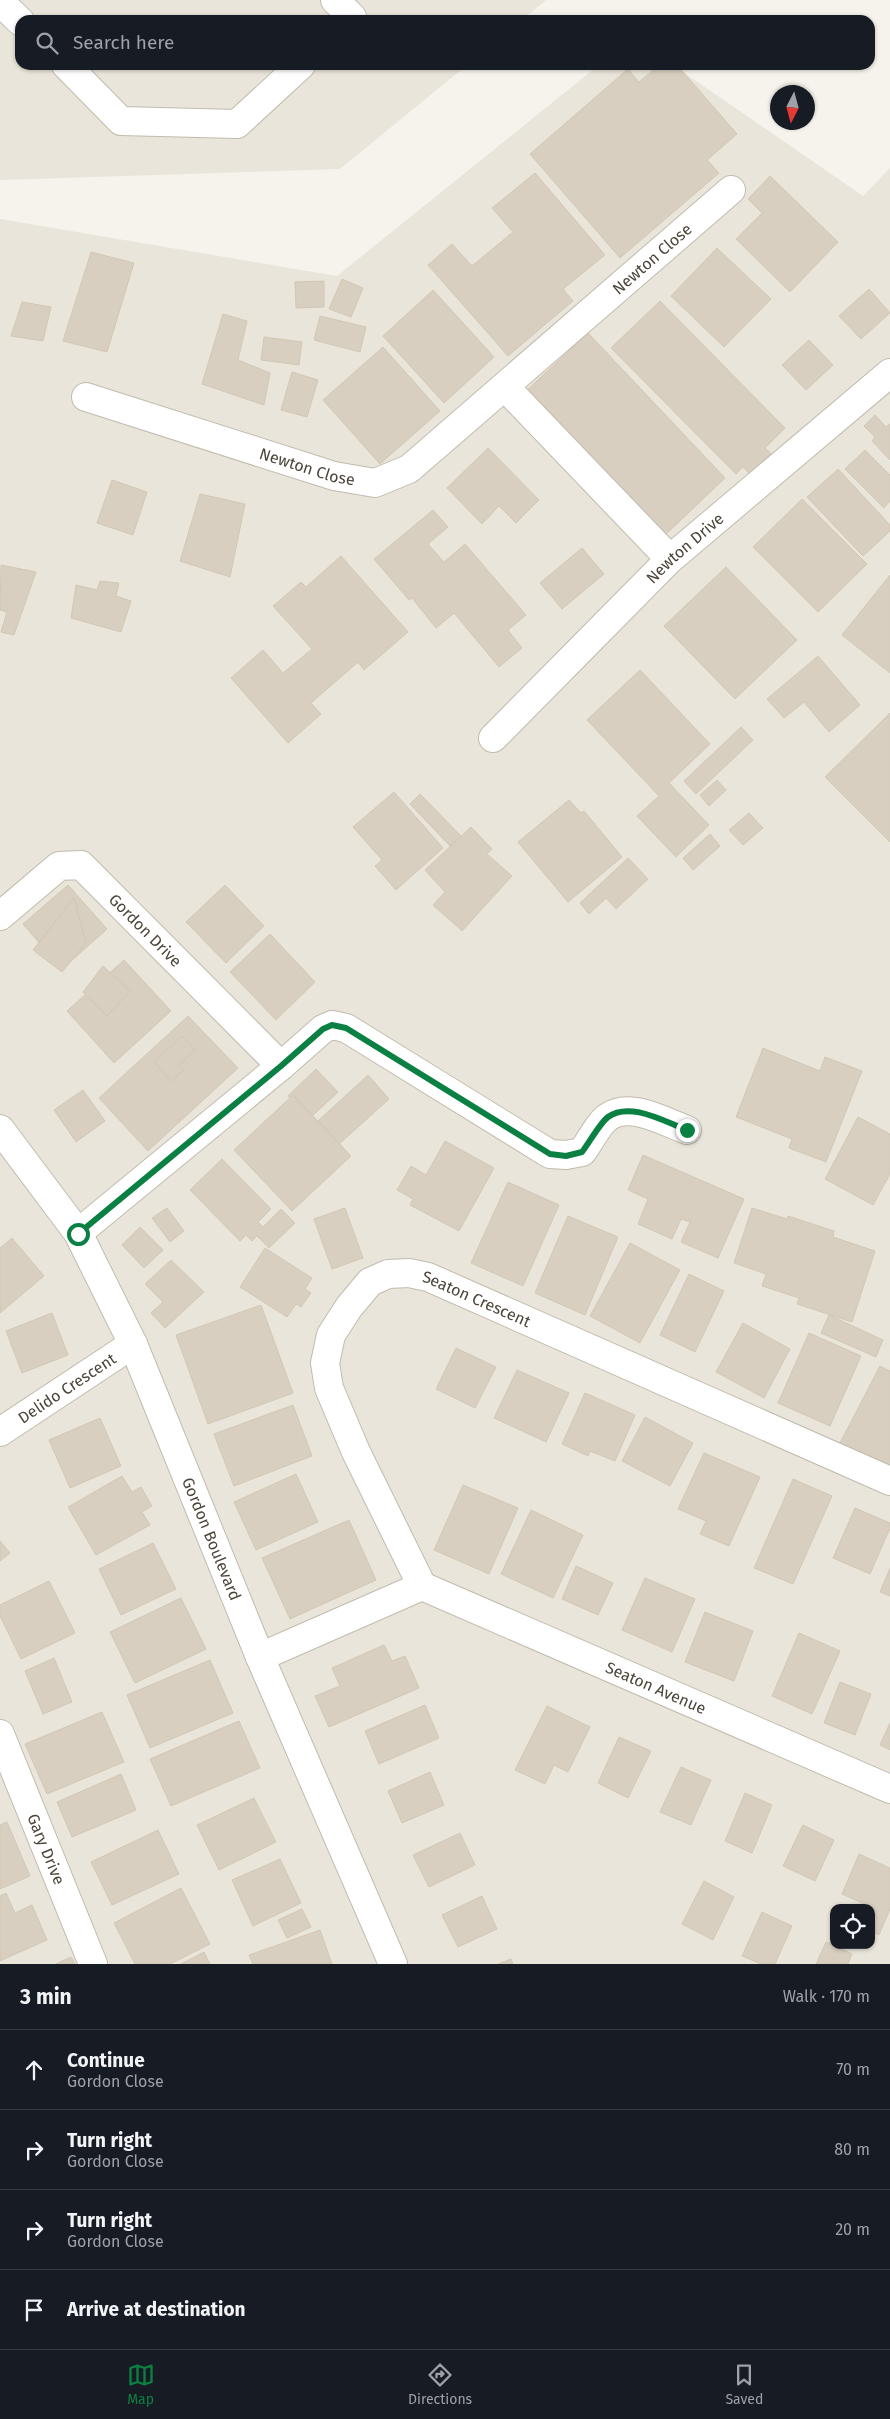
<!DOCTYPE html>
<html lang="en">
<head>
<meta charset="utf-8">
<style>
	:root { --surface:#171b24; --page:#20242c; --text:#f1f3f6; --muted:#9ea1a6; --line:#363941; --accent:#0b8043 }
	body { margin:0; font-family:"Fira Sans",sans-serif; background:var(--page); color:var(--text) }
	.controls { position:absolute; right:15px; bottom:15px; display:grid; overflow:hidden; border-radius:10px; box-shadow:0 1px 4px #0004 }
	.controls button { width:45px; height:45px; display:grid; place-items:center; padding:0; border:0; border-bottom:1px solid var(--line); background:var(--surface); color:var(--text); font:25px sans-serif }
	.compass { position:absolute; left:770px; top:85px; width:45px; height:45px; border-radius:50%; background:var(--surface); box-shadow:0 1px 4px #0004; rotate:186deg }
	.stop { position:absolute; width:15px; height:15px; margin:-11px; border:4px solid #0b8043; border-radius:50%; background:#fff }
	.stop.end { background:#0b8043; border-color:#fff; box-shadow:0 1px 5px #0008 }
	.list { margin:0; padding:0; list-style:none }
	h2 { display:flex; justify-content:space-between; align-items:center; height:65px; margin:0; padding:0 20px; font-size:21px }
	h2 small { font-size:16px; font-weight:400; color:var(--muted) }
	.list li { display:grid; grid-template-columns:32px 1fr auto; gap:15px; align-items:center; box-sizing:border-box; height:80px; padding:0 20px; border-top:1px solid var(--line) }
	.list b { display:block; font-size:19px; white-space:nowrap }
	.list p { margin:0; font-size:16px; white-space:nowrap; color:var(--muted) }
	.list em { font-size:16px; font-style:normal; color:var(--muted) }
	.icon { flex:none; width:28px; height:28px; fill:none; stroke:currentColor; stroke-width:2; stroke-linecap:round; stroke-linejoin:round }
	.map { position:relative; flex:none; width:890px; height:1964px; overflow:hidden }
	.search { position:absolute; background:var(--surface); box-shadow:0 1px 4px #0004; left:15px; right:15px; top:15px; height:55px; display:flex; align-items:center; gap:12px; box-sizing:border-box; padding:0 18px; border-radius:15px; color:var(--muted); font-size:19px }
	.sheet { height:385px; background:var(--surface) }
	nav { display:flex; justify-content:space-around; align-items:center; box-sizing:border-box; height:70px; border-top:1px solid var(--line); background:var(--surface); font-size:14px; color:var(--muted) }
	nav a { display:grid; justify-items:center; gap:2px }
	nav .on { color:var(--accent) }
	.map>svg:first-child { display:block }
</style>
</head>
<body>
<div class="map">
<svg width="890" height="1964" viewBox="0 0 890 1964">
	<rect width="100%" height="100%" fill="#f6f3ec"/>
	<g fill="#eae5da" fill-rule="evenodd">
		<path d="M0,0H546L522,20H20V65H467L340,169L0,180Z"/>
		<path d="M599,65H673L863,196L890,168V1964H0V219L337,276ZM834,1908H871V1945H834Z"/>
	</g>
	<g fill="#d8cfc1" stroke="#d3c7b4">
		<path d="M659,65H677L737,134L707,160L719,173L620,258L530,154L628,69L639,82Z"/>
		<path d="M535,173L605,255L563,289L573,301L508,356L428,265L452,244L472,266L513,232L492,208Z"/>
		<path d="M770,176L838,242L790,292L736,239L762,213L748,199Z"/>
		<path d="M717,248L771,299L724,347L671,296Z"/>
		<path d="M91,252L134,263L107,352L63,341Z"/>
		<path d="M342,279L363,288L351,317L329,309Z"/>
		<path d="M324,281V307L296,308L295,282Z"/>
		<path d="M869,289L890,313L861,339L839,316Z"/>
		<path d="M433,290L494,357L444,403L383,336Z"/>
		<path d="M660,301L785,428L765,448L775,457L753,477L743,467L736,474L611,348Z"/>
		<path d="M22,302L51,307L43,341L11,336Z"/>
		<path d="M223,314L247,321L238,360L270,373L264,405L202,384Z"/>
		<path d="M320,316L366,327L360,352L314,340Z"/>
		<path d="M588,333L725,478L661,539L524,393Z"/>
		<path d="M264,337L302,342L299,365L261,360Z"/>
		<path d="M809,340L833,365L806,390L782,365Z"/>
		<path d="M383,347L440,411L380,464L323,400Z"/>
		<path d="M292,372L318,380L307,417L281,410Z"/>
		<path d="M875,415L886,427L890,424V460L872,441L875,437L864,426Z"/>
		<path d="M488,448L539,500L516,523L499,506L482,524L447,488Z"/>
		<path d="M865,450L890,475V501L884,508L845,469Z"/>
		<path d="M838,469L890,525V531L863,556L807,497Z"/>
		<path d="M112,480L147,492L133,535L97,523Z"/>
		<path d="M200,494L245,504L230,577L180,561Z"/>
		<path d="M802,499L867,564L818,612L753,547Z"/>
		<path d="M433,510L448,527L428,544L444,562L465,544L526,615L508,630L522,648L499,667L454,613L436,628L412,598L409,600L374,559Z"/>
		<path d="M582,548L604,574L562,609L540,583Z"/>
		<path d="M341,556L408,632L364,670L358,662L311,703L321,714L288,743L231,678L263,650L283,673L312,649L273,606L301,582L306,587Z"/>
		<path d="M1,565L36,572L14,635L1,632L7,612L0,610Z"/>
		<path d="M726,567L797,640L735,699L664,626Z"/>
		<path d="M890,575V673L842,635Z"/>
		<path d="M100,581L119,583L116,596L131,601L121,632L71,618L76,585L97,590Z"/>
		<path d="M818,656L860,705L829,732L804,702L784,718L767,699Z"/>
		<path d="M640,670L710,744L669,783L709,825L676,857L637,816L659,796L587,720Z"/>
		<path d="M890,713V842L825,777Z"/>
		<path d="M741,727L753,740L696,794L684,781Z"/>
		<path d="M717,780L726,790L709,806L700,795Z"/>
		<path d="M394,792L443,848L396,890L375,866L382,860L353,827Z"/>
		<path d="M420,794L461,836L450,846L410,804Z"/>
		<path d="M569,800L581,813L584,811L622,857L568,902L518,842Z"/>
		<path d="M749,813L763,828L743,845L729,830Z"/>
		<path d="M471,827L492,849L487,854L512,876L462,931L433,905L445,892L425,870Z"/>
		<path d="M710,834L720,846L693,870L683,858Z"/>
		<path d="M628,858L648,879L616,909L606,898L589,914L580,903Z"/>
		<path d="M68,885L107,929L62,969L23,924Z"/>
		<path d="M225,885L264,926L226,963L186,922Z"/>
		<path d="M74,898L86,943L62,972L33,950Z"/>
		<path d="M270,934L315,982L276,1020L230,972Z"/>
		<path d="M124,960L171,1011L114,1063L67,1011Z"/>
		<path d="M103,966L130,991L107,1016L83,992Z"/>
		<path d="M188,1016L238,1068L148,1151L99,1098Z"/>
		<path d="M182,1036L195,1050L179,1065L184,1070L171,1081L154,1062Z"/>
		<path d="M763,1048L820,1071L825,1057L862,1071L826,1162L789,1148L792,1139L736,1117Z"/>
		<path d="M316,1069L338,1092L310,1118L288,1096Z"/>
		<path d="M368,1075L389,1099L339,1144L318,1121Z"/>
		<path d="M83,1090L105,1121L76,1142L54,1110Z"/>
		<path d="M293,1095L351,1156L292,1211L234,1150Z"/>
		<path d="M858,1117L890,1134V1174L873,1205L825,1179Z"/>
		<path d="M445,1141L494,1168L459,1231L410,1205L413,1199L397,1190L411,1166L426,1175Z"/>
		<path d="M643,1155L744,1199L718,1258L681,1242L690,1222L681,1219L672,1239L638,1224L648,1199L628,1190Z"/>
		<path d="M222,1159L271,1209L258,1222L263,1227L281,1209L295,1223L269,1248L257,1236L252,1241L246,1235L240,1241L190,1190Z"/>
		<path d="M508,1182L559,1205L523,1286L471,1263Z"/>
		<path d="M167,1208L184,1231L170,1242L152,1218Z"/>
		<path d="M345,1208L363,1258L332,1269L314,1219Z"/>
		<path d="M752,1208L787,1219L788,1216L834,1231L833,1237L875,1251L852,1322L797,1304L799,1298L762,1286L766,1274L734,1263Z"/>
		<path d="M568,1216L618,1237L585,1315L535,1293Z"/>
		<path d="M140,1227L163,1250L144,1268L122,1245Z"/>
		<path d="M12,1238L44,1276L0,1313V1248Z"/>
		<path d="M630,1243L680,1270L640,1343L590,1316Z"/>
		<path d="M265,1248L312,1278L305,1289L311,1293L301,1307L296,1304L287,1317L240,1287Z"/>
		<path d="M171,1260L204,1292L165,1328L151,1313L163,1302L145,1284Z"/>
		<path d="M689,1274L724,1291L695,1352L660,1335Z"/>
		<path d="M261,1305L293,1393L208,1424L176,1335Z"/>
		<path d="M52,1313L68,1355L22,1373L6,1331Z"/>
		<path d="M829,1315L883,1340L876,1357L821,1333Z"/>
		<path d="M743,1323L790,1349L764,1398L716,1372Z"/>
		<path d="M809,1333L861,1356L830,1426L778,1403Z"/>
		<path d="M456,1348L496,1367L475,1408L436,1389Z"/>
		<path d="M880,1366L890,1371V1468L840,1443Z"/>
		<path d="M517,1370L569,1393L546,1442L494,1418Z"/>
		<path d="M585,1393L635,1415L615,1461L590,1451L588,1456L562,1444Z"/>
		<path d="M293,1405L312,1456L234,1486L214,1434Z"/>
		<path d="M645,1417L693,1443L670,1486L622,1461Z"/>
		<path d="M100,1418L121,1466L70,1488L49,1440Z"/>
		<path d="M704,1453L760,1477L729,1546L700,1534L706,1521L678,1509Z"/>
		<path d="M296,1474L318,1522L256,1550L234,1502Z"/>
		<path d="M122,1476L132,1492L141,1487L152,1506L142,1512L150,1525L96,1555L68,1507Z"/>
		<path d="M793,1479L832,1496L793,1584L754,1568Z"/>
		<path d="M463,1485L518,1508L489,1574L434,1550Z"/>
		<path d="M855,1508L890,1523V1528L870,1574L833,1558Z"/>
		<path d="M531,1510L583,1535L553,1598L501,1574Z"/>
		<path d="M349,1520L376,1580L290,1619L262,1558Z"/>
		<path d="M0,1541L10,1553L0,1561Z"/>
		<path d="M153,1543L176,1589L121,1615L99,1569Z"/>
		<path d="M576,1566L613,1583L598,1615L562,1599Z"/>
		<path d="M890,1568V1596L880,1592Z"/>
		<path d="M645,1578L695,1599L672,1652L622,1630Z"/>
		<path d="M49,1581L75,1633L21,1659L0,1616V1605Z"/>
		<path d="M181,1598L206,1649L135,1683L110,1632Z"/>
		<path d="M705,1612L753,1631L734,1681L685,1662Z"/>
		<path d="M799,1633L840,1651L812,1714L772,1696Z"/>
		<path d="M384,1645L392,1661L405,1656L419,1688L329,1727L315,1696L340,1686L332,1668Z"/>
		<path d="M54,1658L72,1702L43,1714L25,1671Z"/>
		<path d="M210,1660L233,1713L150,1748L127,1695Z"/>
		<path d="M840,1682L871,1694L855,1735L824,1723Z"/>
		<path d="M425,1705L439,1738L379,1764L365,1731Z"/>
		<path d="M547,1706L590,1727L568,1772L554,1765L545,1784L515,1770Z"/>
		<path d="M102,1712L124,1762L47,1794L25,1744Z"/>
		<path d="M239,1721L260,1768L171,1806L150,1759Z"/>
		<path d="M890,1723V1750L880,1745Z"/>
		<path d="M619,1737L651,1751L628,1798L598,1783Z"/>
		<path d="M681,1767L711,1780L691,1825L660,1812Z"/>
		<path d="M430,1772L444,1805L402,1823L388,1791Z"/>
		<path d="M121,1774L136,1810L72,1837L57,1802Z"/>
		<path d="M745,1793L772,1805L752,1853L725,1841Z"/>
		<path d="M254,1798L276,1842L219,1870L197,1825Z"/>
		<path d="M7,1822L30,1876L0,1889V1825Z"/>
		<path d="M803,1825L834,1840L815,1881L783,1866Z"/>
		<path d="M158,1830L179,1874L112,1905L91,1862Z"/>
		<path d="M460,1833L475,1865L429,1887L413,1855Z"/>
		<path d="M859,1854L890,1868V1909L879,1935L871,1931V1908H860L862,1903L842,1894Z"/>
		<path d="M280,1859L301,1903L253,1926L232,1880Z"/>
		<path d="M704,1881L734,1897L713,1940L682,1924Z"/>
		<path d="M181,1888L210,1944L170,1964H135L114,1923Z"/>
		<path d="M6,1893L15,1913L32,1905L47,1940L0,1961V1896Z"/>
		<path d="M482,1896L497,1929L458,1947L442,1915Z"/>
		<path d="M302,1909L311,1927L287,1938L278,1920Z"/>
		<path d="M762,1912L792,1926L775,1964H761L742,1956Z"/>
		<path d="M320,1930L332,1964H253L249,1955Z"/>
		<path d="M826,1942L852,1954L848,1964H816Z"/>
		<path d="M204,1952L210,1964H181Z"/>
		<path d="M71,1957L75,1964H56Z"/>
		<path d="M511,1959L513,1964H498Z"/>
	</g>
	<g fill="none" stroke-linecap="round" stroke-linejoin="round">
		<g stroke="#c2bbae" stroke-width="30">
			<g id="minor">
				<path d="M335,0L352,17L349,20"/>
				<path d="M0,2L20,21"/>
				<path d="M66,65L121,121L237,124L301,65"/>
				<path d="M505,387L670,559"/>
				<path id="s1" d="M86,397L334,476L375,483L409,469L731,190"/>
				<path id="s2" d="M493,738L670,559L890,373"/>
				<path id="s3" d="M0,916L59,866L81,865L281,1066"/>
				<path id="s4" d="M0,1129L78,1233L133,1344L260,1657L393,1964"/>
				<path d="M78,1233L281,1066L323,1029L332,1025L346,1028L550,1154L566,1155L582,1152C589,1143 599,1123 608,1117C630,1101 665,1122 687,1130"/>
				<path id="s5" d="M0,1432L133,1344"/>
				<path id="s6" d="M422,1586L356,1452L329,1388L325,1363L331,1335L349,1307L370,1282L388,1274L409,1273L428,1277L890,1481"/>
				<path id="s7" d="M422,1586L890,1789"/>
				<path d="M260,1657L422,1586"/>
				<path id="s8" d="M0,1734L93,1964"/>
			</g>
		</g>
		<use href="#minor" stroke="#fff" stroke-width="28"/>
	</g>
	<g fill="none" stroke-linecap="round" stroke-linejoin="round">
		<path stroke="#0b8043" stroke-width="6" d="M78,1234L281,1066L323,1029L332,1025L346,1028L550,1154L566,1156L582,1152C589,1143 600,1123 608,1117C630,1101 665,1122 687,1130"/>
	</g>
	<g text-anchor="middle" stroke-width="4" stroke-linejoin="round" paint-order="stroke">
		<g font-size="16" fill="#4b4439" stroke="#fff">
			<text dy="6" stroke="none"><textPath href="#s1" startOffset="660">Newton Close</textPath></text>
			<text dy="6" stroke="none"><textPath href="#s1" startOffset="232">Newton Close</textPath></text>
			<text dy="6" stroke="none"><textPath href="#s2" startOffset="270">Newton Drive</textPath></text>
			<text dy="6" stroke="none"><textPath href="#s3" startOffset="191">Gordon Drive</textPath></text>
			<text dy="6" stroke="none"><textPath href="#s6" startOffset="452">Seaton Crescent</textPath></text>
			<text dy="6" stroke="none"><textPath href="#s5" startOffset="80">Delido Crescent</textPath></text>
			<text dy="6" stroke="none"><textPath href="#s4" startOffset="464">Gordon Boulevard</textPath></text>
			<text dy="6" stroke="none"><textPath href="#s7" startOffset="255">Seaton Avenue</textPath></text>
			<text dy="6" stroke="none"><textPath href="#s8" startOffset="124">Gary Drive</textPath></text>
		</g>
	</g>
</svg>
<div class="controls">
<button><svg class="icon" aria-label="locate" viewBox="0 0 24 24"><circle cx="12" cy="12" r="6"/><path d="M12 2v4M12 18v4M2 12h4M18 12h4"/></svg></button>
</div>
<svg class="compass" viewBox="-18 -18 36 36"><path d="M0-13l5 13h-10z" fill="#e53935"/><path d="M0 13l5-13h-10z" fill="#9ea1a6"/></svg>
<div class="stop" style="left:78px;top:1234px"></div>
<div class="stop end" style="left:687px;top:1130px"></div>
<div class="search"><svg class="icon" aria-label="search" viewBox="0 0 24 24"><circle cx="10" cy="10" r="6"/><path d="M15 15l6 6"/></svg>Search here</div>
</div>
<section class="sheet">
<h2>3 min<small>Walk · 170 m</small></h2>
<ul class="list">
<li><svg class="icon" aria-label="ahead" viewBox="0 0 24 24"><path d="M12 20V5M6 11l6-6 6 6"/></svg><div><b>Continue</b><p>Gordon Close</p></div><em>70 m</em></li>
<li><svg class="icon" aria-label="right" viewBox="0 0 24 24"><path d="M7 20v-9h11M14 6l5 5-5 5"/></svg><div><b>Turn right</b><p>Gordon Close</p></div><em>80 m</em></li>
<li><svg class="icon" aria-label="right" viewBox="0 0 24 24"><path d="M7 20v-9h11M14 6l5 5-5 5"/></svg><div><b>Turn right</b><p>Gordon Close</p></div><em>20 m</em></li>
<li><svg class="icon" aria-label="arrive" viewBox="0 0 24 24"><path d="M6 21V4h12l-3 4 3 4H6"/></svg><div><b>Arrive at destination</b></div></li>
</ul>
</section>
<nav>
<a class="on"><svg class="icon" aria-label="map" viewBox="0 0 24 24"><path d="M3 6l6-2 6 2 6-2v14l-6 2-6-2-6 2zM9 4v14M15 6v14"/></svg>Map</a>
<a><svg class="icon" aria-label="directions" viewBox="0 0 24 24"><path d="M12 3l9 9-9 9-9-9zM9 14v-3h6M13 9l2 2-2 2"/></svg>Directions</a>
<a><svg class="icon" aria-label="saved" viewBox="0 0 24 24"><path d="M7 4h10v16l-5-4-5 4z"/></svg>Saved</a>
</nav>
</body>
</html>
